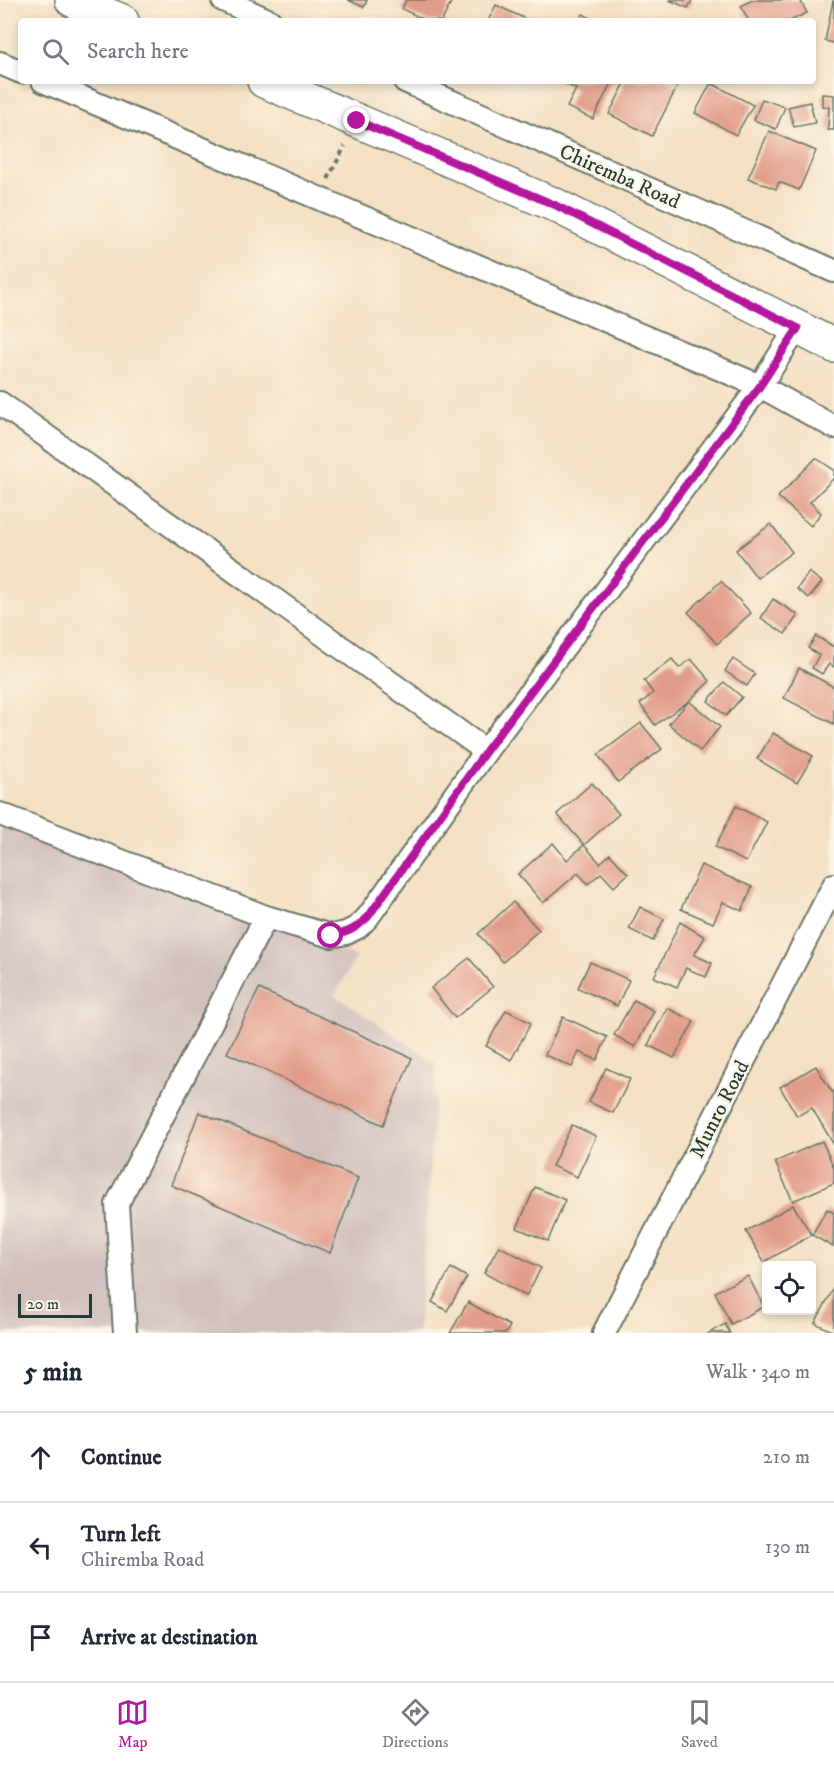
<!DOCTYPE html>
<html lang="en">
<head>
<meta charset="utf-8">
<style>
	:root { --surface:#fff; --page:#f6f6f7; --text:#1f2937; --muted:#747a83; --line:#e0e1e3; --accent:#b5179e }
	body { margin:0; font-family:"IM FELL DW Pica",serif; background:var(--page); color:var(--text) }
	.controls { position:absolute; right:18px; bottom:18px; display:grid; overflow:hidden; border-radius:6px; box-shadow:0 3px 9px #0003 }
	.controls button { width:54px; height:54px; display:grid; place-items:center; padding:0; border:0; border-bottom:2px solid var(--line); background:var(--surface); color:var(--text); font:30px sans-serif }
	.scale { position:absolute; left:18px; bottom:15px; width:74px; box-sizing:border-box; padding-left:6px; border:3px solid #1f3d34; border-top:0; font-size:16px; line-height:21px; white-space:nowrap; color:#1f3d34; -webkit-text-stroke:4px #fcf5e5; paint-order:stroke }
	.stop { position:absolute; width:18px; height:18px; margin:-14px; border:4px solid #b5179e; border-radius:50%; background:#fff }
	.stop.end { background:#b5179e; border-color:#fff; box-shadow:0 2px 6px #0008 }
	.list { margin:0; padding:0; list-style:none }
	h2 { display:flex; justify-content:space-between; align-items:center; height:78px; margin:0; padding:0 24px; font-size:26px }
	h2 small { font-size:20px; font-weight:400; color:var(--muted) }
	.list li { display:grid; grid-template-columns:39px 1fr auto; gap:18px; align-items:center; box-sizing:border-box; height:90px; padding:0 24px; border-top:2px solid var(--line) }
	.list b { display:block; font-size:22px; white-space:nowrap }
	.list p { margin:0; font-size:20px; white-space:nowrap; color:var(--muted) }
	.list em { font-size:20px; font-style:normal; color:var(--muted) }
	.icon { flex:none; width:33px; height:33px; fill:none; stroke:currentColor; stroke-width:2; stroke-linecap:round; stroke-linejoin:round }
	.map { position:relative; flex:none; width:834px; height:1333px; overflow:hidden }
	.search { position:absolute; background:var(--surface); box-shadow:0 3px 9px #0003; left:18px; right:18px; top:18px; height:66px; display:flex; align-items:center; gap:15px; box-sizing:border-box; padding:0 21px; border-radius:6px; color:var(--muted); font-size:22px }
	.sheet { height:348px; background:var(--surface) }
	nav { display:flex; justify-content:space-around; align-items:center; box-sizing:border-box; height:84px; border-top:2px solid var(--line); background:var(--surface); font-size:16px; color:var(--muted) }
	nav a { display:grid; justify-items:center; gap:3px }
	nav .on { color:var(--accent) }
	.map>svg:first-child { display:block }
</style>
</head>
<body>
<div class="map">
<svg width="834" height="1333" viewBox="0 0 834 1333">
	<rect width="100%" height="100%" fill="#fcf5e5"/>
	<filter id="ink" filterUnits="userSpaceOnUse"><feTurbulence type="fractalNoise" baseFrequency=".0167" numOctaves="2"/><feDisplacementMap in="SourceGraphic" scale="12" xChannelSelector="R" yChannelSelector="G"/><feConvolveMatrix kernelMatrix="1 2 1 2 8 2 1 2 1" color-interpolation-filters="sRGB"/></filter>
	<filter id="wash" filterUnits="userSpaceOnUse"><feTurbulence type="fractalNoise" baseFrequency=".008" numOctaves="4" result="noise"/><feDisplacementMap in="SourceGraphic" scale="24" xChannelSelector="R" yChannelSelector="G"/><feGaussianBlur stdDeviation="1.35" result="paint"/><feColorMatrix in="noise" values="0 0 0 0 0 0 0 0 0 0 0 0 0 0 0 0 0 1.4 0 .05"/><feComposite in="paint" operator="in"/></filter>
	<g filter="url(#wash)">
		<rect width="100%" height="100%" fill="#f4e0c3"/>
		<path fill="#d1bfbd" d="M0,824L356,957L335,995L437,1064L418,1333H0Z"/>
		<g id="blocks">
			<g fill="#e29d8a">
				<path d="M348,0H367L364,7Z"/>
				<path d="M406,0H452L442,21H427L402,9Z"/>
				<path d="M669,0H692L688,8Z"/>
				<path d="M752,0H800L807,13L790,21H749L741,6Z"/>
				<path d="M833,1H834V43L825,41Z"/>
				<path d="M496,5L530,21H488Z"/>
				<path d="M583,14L596,21H579Z"/>
				<path d="M560,81H612L593,119L567,107L576,89Z"/>
				<path d="M626,81H666L677,87L652,136L609,114Z"/>
				<path d="M711,83L753,105L736,135L695,113Z"/>
				<path d="M822,94L834,95V130H828L829,107L822,106Z"/>
				<path d="M762,99L785,107L776,129L754,120Z"/>
				<path d="M810,102L815,123L794,127L788,107Z"/>
				<path d="M769,131L816,151L799,190L779,182L776,189L748,178Z"/>
				<path d="M816,458L834,470V478L810,502L821,513L811,526L778,497Z"/>
				<path d="M771,524L792,552L757,578L736,550Z"/>
				<path d="M809,572L822,582L809,598L797,589Z"/>
				<path d="M721,581L751,613L717,644L688,612Z"/>
				<path d="M773,599L798,615L785,634L761,618Z"/>
				<path d="M816,636L834,647V667L829,664L822,674L812,668L819,655L808,648Z"/>
				<path d="M672,659L679,668L691,659L710,681L689,701L720,727L700,751L669,724L689,701L655,725L640,704L653,693L644,681Z"/>
				<path d="M733,659L755,674L747,686L725,671Z"/>
				<path d="M799,668L834,687V724L784,698Z"/>
				<path d="M724,682L742,697L726,716L708,701Z"/>
				<path d="M641,723L662,749L618,782L598,755Z"/>
				<path d="M773,733L813,756L797,783L757,759Z"/>
				<path d="M592,783L619,814L584,845L557,814Z"/>
				<path d="M736,806L767,822L746,862L715,847Z"/>
				<path d="M553,843L567,860L584,845L600,863L610,854L628,874L614,887L601,873L588,884L578,873L543,903L518,874Z"/>
				<path d="M701,865L752,887L742,911L723,902L713,923L681,909Z"/>
				<path d="M513,902L539,930L503,962L478,934Z"/>
				<path d="M640,907L664,919L653,941L629,929Z"/>
				<path d="M680,922L705,937L694,955L712,963L706,977L686,968L677,987L654,977Z"/>
				<path d="M469,958L493,987L455,1018L431,988Z"/>
				<path d="M590,962L629,980L617,1006L578,988Z"/>
				<path d="M259,989L412,1058L383,1125L227,1053Z"/>
				<path d="M634,1000L654,1011L635,1047L614,1035Z"/>
				<path d="M667,1008L694,1021L674,1058L648,1045Z"/>
				<path d="M506,1010L531,1023L511,1060L486,1046Z"/>
				<path d="M563,1017L607,1037L597,1060L579,1052L572,1067L545,1055Z"/>
				<path d="M816,1066L832,1092L834,1091V1145L812,1108L797,1116L780,1087Z"/>
				<path d="M606,1068L630,1079L613,1113L589,1102Z"/>
				<path d="M199,1112L358,1178L330,1253L171,1185Z"/>
				<path d="M572,1125L596,1136L577,1177L552,1166Z"/>
				<path d="M822,1141L834,1168V1183L793,1201L775,1162Z"/>
				<path d="M535,1187L565,1200L548,1241L517,1228Z"/>
				<path d="M793,1205L812,1235L764,1262L746,1231Z"/>
				<path d="M827,1209L834,1213L833,1247L812,1235Z"/>
				<path d="M499,1246L541,1268L526,1296L484,1273Z"/>
				<path d="M451,1268L467,1277L447,1311L432,1302Z"/>
				<path d="M748,1276L764,1307L731,1324L715,1292Z"/>
				<path d="M834,1288V1332L815,1323Z"/>
				<path d="M468,1302L510,1326L506,1333H450Z"/>
				<path d="M725,1324L730,1333H709Z"/>
			</g>
		</g>
	</g>
	<g filter="url(#ink)">
		<use href="#blocks" fill-opacity="0" stroke="#6a7666" stroke-width="1.5"/>
		<g fill="none" stroke-linecap="round" stroke-linejoin="round">
			<g stroke="#6a7666" stroke-width="26">
				<g id="minor">
					<path d="M223,0L270,21"/>
					<path d="M0,63L21,72"/>
					<path d="M43,81L760,386L834,427"/>
					<path d="M405,81L834,271"/>
					<path d="M0,403L486,751"/>
					<path d="M0,814L266,917L331,936L346,933L358,927L368,917L486,751L760,386L797,328"/>
					<path d="M125,1333L117,1204L266,917"/>
					<path d="M604,1333L834,885"/>
				</g>
			</g>
			<g stroke="#6a7666" stroke-width="36">
				<g id="secondary">
					<path d="M72,0L122,21"/>
					<path d="M264,81L555,205L834,346"/>
				</g>
			</g>
			<path stroke="#6a7666" stroke-width="4" stroke-dasharray="4.5 4.5" stroke-linecap="butt" d="M328,179L345,146"/>
			<use href="#minor" stroke="#fff" stroke-width="22"/>
			<use href="#secondary" stroke="#fff" stroke-width="33"/>
		</g>
	</g>
	<g fill="none" stroke-linecap="round" stroke-linejoin="round" filter="url(#ink)">
		<path stroke="#b5179e" stroke-width="8" d="M331,936C347,933 356,929 368,917L486,751L760,386L798,328L555,205L357,121"/>
	</g>
	<g text-anchor="middle" stroke-width="5" stroke-linejoin="round" paint-order="stroke">
		<g font-size="21" fill="#1f3d34" stroke="#fcf5e5">
			<text transform="translate(620 176) rotate(24)" y="7">Chiremba Road</text>
			<text transform="translate(719 1109) rotate(-63)" y="7">Munro Road</text>
		</g>
	</g>
</svg>
<div class="controls">
<button><svg class="icon" aria-label="locate" viewBox="0 0 24 24"><circle cx="12" cy="12" r="6"/><path d="M12 2v4M12 18v4M2 12h4M18 12h4"/></svg></button>
</div>
<div class="scale">20 m</div>
<div class="stop" style="left:331px;top:936px"></div>
<div class="stop end" style="left:357px;top:121px"></div>
<div class="search"><svg class="icon" aria-label="search" viewBox="0 0 24 24"><circle cx="10" cy="10" r="6"/><path d="M15 15l6 6"/></svg>Search here</div>
</div>
<section class="sheet">
<h2>5 min<small>Walk · 340 m</small></h2>
<ul class="list">
<li><svg class="icon" aria-label="ahead" viewBox="0 0 24 24"><path d="M12 20V5M6 11l6-6 6 6"/></svg><div><b>Continue</b></div><em>210 m</em></li>
<li><svg class="icon" aria-label="left" viewBox="0 0 24 24"><path d="M17 20v-9H6M10 6l-5 5 5 5"/></svg><div><b>Turn left</b><p>Chiremba Road</p></div><em>130 m</em></li>
<li><svg class="icon" aria-label="arrive" viewBox="0 0 24 24"><path d="M6 21V4h12l-3 4 3 4H6"/></svg><div><b>Arrive at destination</b></div></li>
</ul>
</section>
<nav>
<a class="on"><svg class="icon" aria-label="map" viewBox="0 0 24 24"><path d="M3 6l6-2 6 2 6-2v14l-6 2-6-2-6 2zM9 4v14M15 6v14"/></svg>Map</a>
<a><svg class="icon" aria-label="directions" viewBox="0 0 24 24"><path d="M12 3l9 9-9 9-9-9zM9 14v-3h6M13 9l2 2-2 2"/></svg>Directions</a>
<a><svg class="icon" aria-label="saved" viewBox="0 0 24 24"><path d="M7 4h10v16l-5-4-5 4z"/></svg>Saved</a>
</nav>
</body>
</html>
